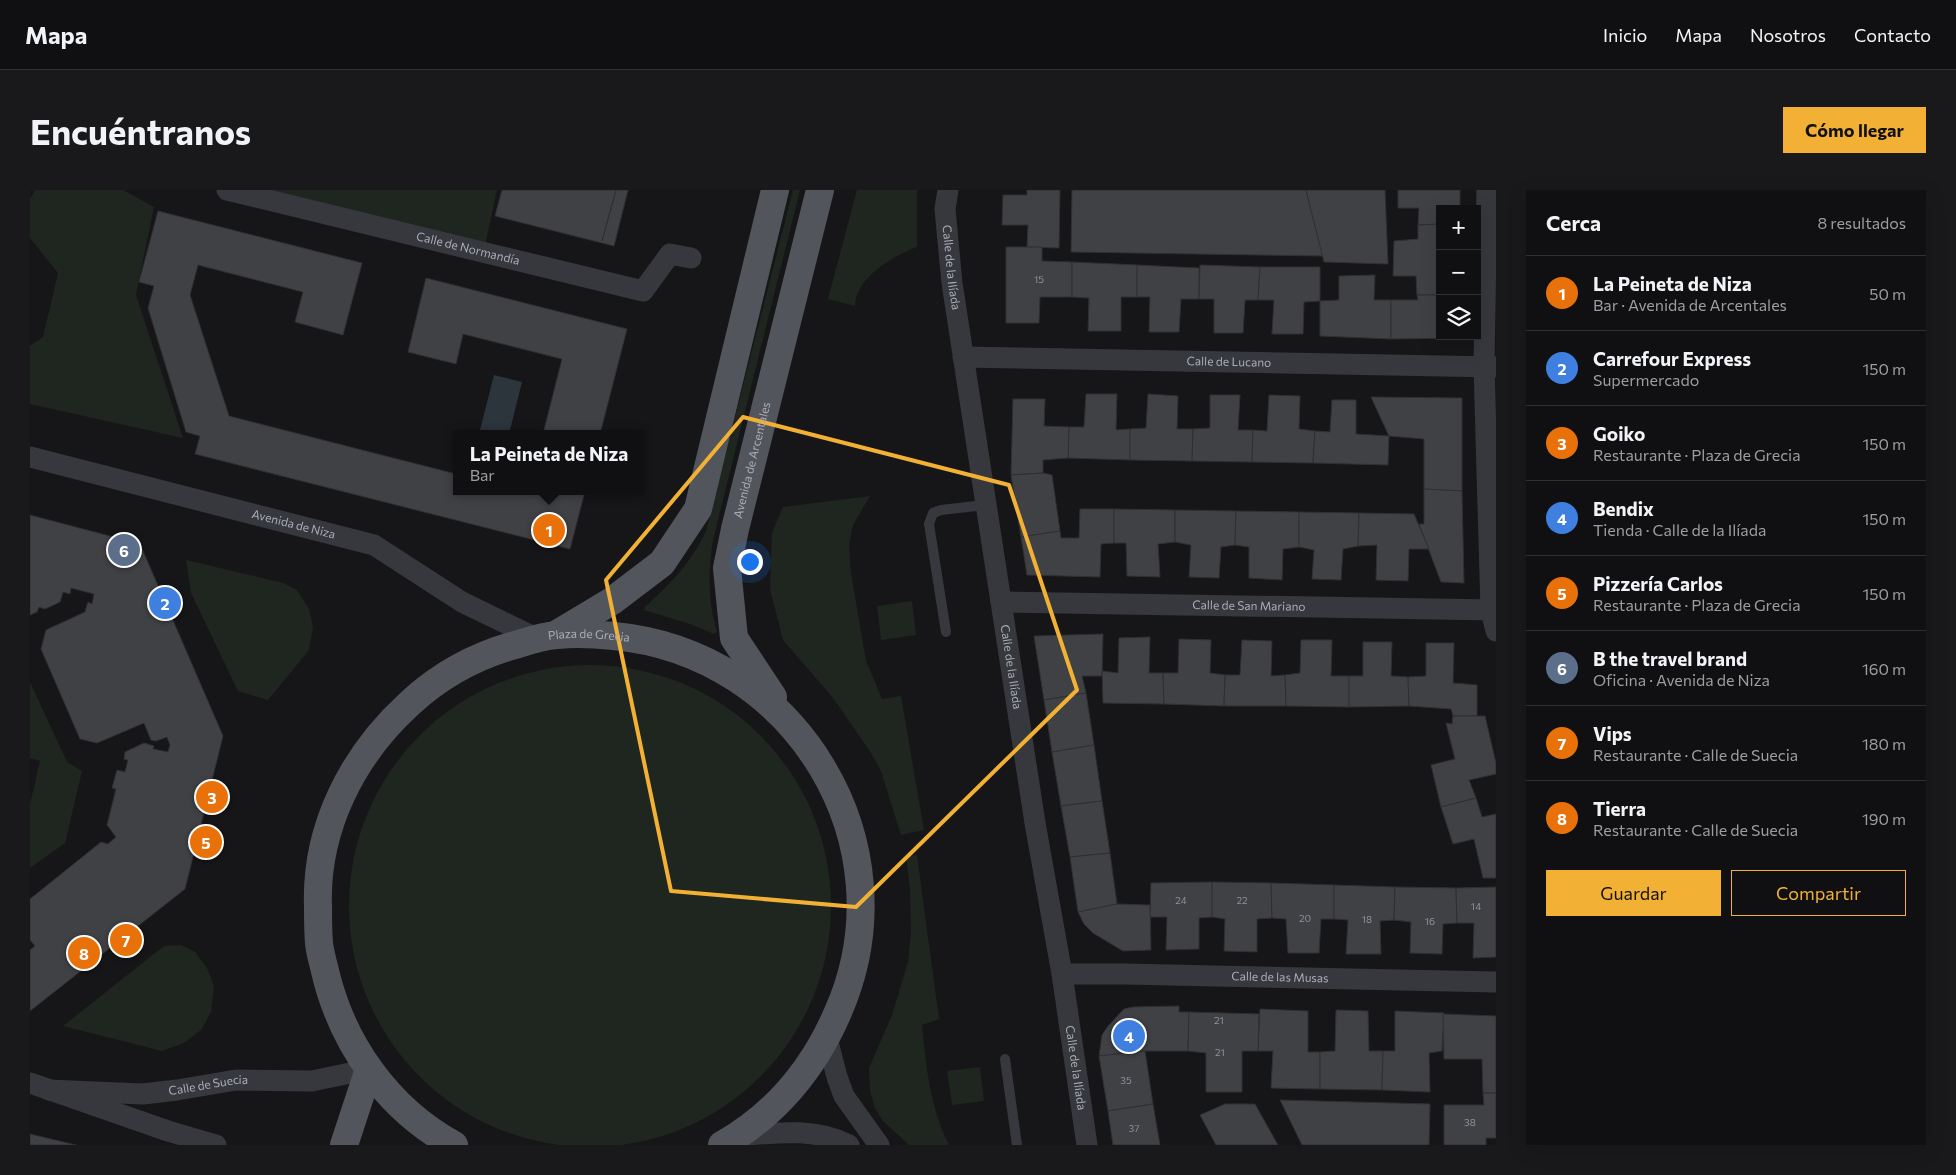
<!DOCTYPE html>
<html lang="es">
<head>
<meta charset="utf-8">
<style>
	:root { --surface:#101012; --page:#19191b; --text:#f1f3f6; --muted:#9c9d9f; --line:#303032; --accent:#f2b134 }
	body { margin:0; font-family:Commissioner,sans-serif; background:var(--page); color:var(--text) }
	.controls { position:absolute; right:15px; top:15px; display:grid; overflow:hidden; border-radius:0px; box-shadow:0 5px 20px #0002 }
	.controls button { width:45px; height:45px; display:grid; place-items:center; padding:0; border:0; border-bottom:1px solid var(--line); background:var(--surface); color:var(--text); font:25px sans-serif }
	.you { position:absolute; left:719px; top:371px; width:18px; height:18px; margin:-12px; border:4px solid #fff; border-radius:50%; background:#1a73e8; box-shadow:0 0 0 8px #1a73e833 }
	.badge { display:grid; place-items:center; width:32px; height:32px; border-radius:50%; background:var(--accent); color:#fff; font-size:16px; font-weight:700 }
	.pin { position:absolute; translate:-50% -50%; border:2px solid #fff; box-shadow:0 1px 5px #0006 }
	.popup { position:absolute; left:423px; top:240px; width:192px; height:65px; box-sizing:border-box; display:grid; place-content:center; border-radius:0px; background:var(--surface); filter:drop-shadow(0 1px 4px #0005); font-size:16px; white-space:nowrap; color:var(--muted) }
	.popup b { font-size:19px; color:var(--text) }
	.popup::after { content:''; position:absolute; left:50%; top:100%; margin-left:-10px; border:10px solid transparent; border-top-color:var(--surface) }
	.list { margin:0; padding:0; list-style:none }
	h2 { display:flex; justify-content:space-between; align-items:center; height:65px; margin:0; padding:0 20px; font-size:21px }
	h2 small { font-size:16px; font-weight:400; color:var(--muted) }
	.list li { display:grid; grid-template-columns:32px 1fr auto; gap:15px; align-items:center; box-sizing:border-box; height:75px; padding:0 20px; border-top:1px solid var(--line) }
	.list b { display:block; font-size:19px; white-space:nowrap }
	.list p { margin:0; font-size:16px; white-space:nowrap; color:var(--muted) }
	.list em { font-size:16px; font-style:normal; color:var(--muted) }
	.actions { display:flex; gap:10px; padding:15px 20px }
	.actions a { flex:1; padding:11px 0; border:1px solid var(--accent); border-radius:0px; text-align:center; font-size:18px; color:var(--accent) }
	.actions .main { background:var(--accent); color:#111 }
	.icon { flex:none; width:28px; height:28px; fill:none; stroke:currentColor; stroke-width:2; stroke-linecap:round; stroke-linejoin:round }
	.map { position:relative; flex:none; width:1466px; height:955px; overflow:hidden; border-radius:0px }
	header { display:flex; align-items:center; gap:30px; box-sizing:border-box; height:70px; padding:0 25px; background:var(--surface); border-bottom:1px solid var(--line) }
	header strong { font-size:24px }
	nav { display:flex; gap:28px; margin-inline-start:auto; font-size:18px }
	.intro { display:flex; align-items:center; justify-content:space-between; box-sizing:border-box; height:120px; padding:0 30px }
	h1 { margin:0; font-size:35px }
	.button { padding:12px 22px; border-radius:0px; background:var(--accent); color:#111; font-size:18px; font-weight:700 }
	main { display:flex; gap:30px; padding:0 30px }
	aside { flex:1; background:var(--surface); border-radius:0px; box-shadow:0 5px 20px #0002 }
	.map>svg:first-child { display:block }
</style>
</head>
<body>
<header>
<strong>Mapa</strong>
<nav><a>Inicio</a><a>Mapa</a><a>Nosotros</a><a>Contacto</a></nav>
</header>
<div class="intro"><h1>Encuéntranos</h1><a class="button">Cómo llegar</a></div>
<main>
<div class="map">
<svg width="1466" height="955" viewBox="0 0 1466 955">
	<rect width="100%" height="100%" fill="#161618"/>
	<g fill="#1e261f">
		<path d="M5,0H93L124,17L106,105L153,248L0,214V156L13,147L28,83L0,48V9Z"/>
		<path d="M228,0H467L455,56Z"/>
		<path d="M763,0H770L683,350C678,381 678,411 687,442L684,444L660,434L614,420L615,417C642,392 660,374 676,341Z"/>
		<path d="M827,0H887V57C863,66 826,87 825,116L798,109Z"/>
		<path d="M840,306L823,335L819,355L821,383L836,471L852,509L871,506L894,640L871,645L851,581L841,563L804,509L753,450L740,399L742,343L753,317Z"/>
		<path d="M156,370L253,393L267,400L279,419L283,437L279,460L238,510L208,501L161,403Z"/>
		<path d="M882,411L886,445L851,450L847,416Z"/>
		<circle cx="560" cy="716" r="241"/>
		<path d="M0,492L37,572L52,581L35,653L0,678V614L10,571L0,568Z"/>
		<path d="M887,665L909,829L892,835C896,876 900,917 919,955H879L853,931L845,918L840,901L839,878L862,825L878,772L881,742L880,699L876,666Z"/>
		<path d="M151,755L165,762L177,778L184,796L181,822L171,840L154,853L132,861L33,836L134,756Z"/>
		<path d="M950,877L954,911L922,915L917,881Z"/>
	</g>
	<path fill="#2c353c" d="M464,185L492,192L479,244H449Z"/>
	<g fill="#404145" stroke="#303034">
		<path d="M472,0H586L572,51L586,0H598L584,56L465,26Z"/>
		<path d="M997,0H1030L1029,58L997,57L998,35H972L973,5H997Z"/>
		<path d="M1042,0H1276L1293,66L1041,62Z"/>
		<path d="M1276,0H1355L1358,74L1294,72Z"/>
		<path d="M1368,0H1430V19H1410V34L1388,35L1389,18H1368Z"/>
		<path d="M128,21L332,73L313,145L265,132L273,102L168,75L160,105L199,226L426,284V301H555L540,359L165,264L170,246L156,242L118,118L124,96L109,92Z"/>
		<path d="M1410,34V105H1387L1386,86H1363L1364,51L1388,49V35Z"/>
		<path d="M976,57H1012V71L1042,72V107H1010L1009,133H976Z"/>
		<path d="M1042,72L1107,75V107H1091V141H1058L1059,108L1042,107Z"/>
		<path d="M1107,75L1169,78V109H1151L1149,142H1119L1120,107H1107Z"/>
		<path d="M1170,75L1230,77L1228,110H1215L1213,143H1184V109H1169Z"/>
		<path d="M1230,77H1290V111L1274,112L1273,144H1242L1244,110H1228Z"/>
		<path d="M1345,85L1344,110H1361V149L1290,146V111L1309,110V86Z"/>
		<path d="M396,88L597,139L570,244H513L532,169L433,144L426,174L378,162Z"/>
		<path d="M1387,105H1410V146H1430V148L1361,149V110H1388Z"/>
		<path d="M1056,204H1087L1086,240L1100,239V270L1038,268L1039,237H1054Z"/>
		<path d="M1118,204L1148,206L1147,239H1163L1162,271L1100,270V239L1116,238Z"/>
		<path d="M1180,205H1210L1208,240H1223L1222,272L1162,271L1163,239L1180,238Z"/>
		<path d="M1239,205L1270,206L1269,239L1285,241L1283,273L1222,272L1223,240L1237,241Z"/>
		<path d="M1341,207L1432,208V301L1394,299V249L1359,246Z"/>
		<path d="M983,209H1015L1014,236L1039,237L1038,268L1013,270V283L981,285Z"/>
		<path d="M1302,210H1326V244L1359,246L1358,275L1283,273L1285,241L1300,242Z"/>
		<path d="M1013,283L1022,285L1030,341L991,347L981,285Z"/>
		<path d="M1394,299L1432,301L1434,393L1411,392L1389,334H1394Z"/>
		<path d="M1050,319H1084V353L1071,354L1070,387L997,385L991,347L1030,341L1031,348H1049Z"/>
		<path d="M1084,319L1145,320V352L1128,354L1130,387L1097,386L1096,353H1084Z"/>
		<path d="M1145,320L1206,321L1205,355L1191,357L1189,388L1159,387L1161,355L1145,352Z"/>
		<path d="M1206,321L1269,322V357L1253,359L1252,390L1219,388V357L1205,355Z"/>
		<path d="M1269,322L1329,323L1328,356L1313,359L1311,390L1282,389L1284,360L1269,357Z"/>
		<path d="M1329,323L1384,324L1399,359H1379L1378,391L1346,390L1347,355L1328,356Z"/>
		<path d="M0,325L110,354L193,546L155,699L0,821V760L5,756L0,750V709L71,652L78,654L86,647L77,635L86,599L82,598L87,580L95,582L98,570L94,569L95,562L114,553L124,556L123,559L138,562L140,555L137,547L126,551L121,550L114,533L67,553L50,549L11,459L16,440L55,422L58,412L62,414L64,404L41,398L40,404L33,402L30,412L15,419L9,417L7,422L0,425Z"/>
		<path d="M1073,444L1072,486H1052L1056,503L1014,510L1004,446Z"/>
		<path d="M1120,447L1119,483H1133L1134,514L1073,513L1072,481L1088,483L1089,448Z"/>
		<path d="M1149,449L1181,450L1180,483L1195,485L1194,516L1134,514L1133,483H1148Z"/>
		<path d="M1212,450L1242,451L1241,486L1255,485L1256,516H1194L1195,485H1210Z"/>
		<path d="M1271,450H1302L1301,486H1319V517L1256,516L1255,485L1270,483Z"/>
		<path d="M1333,452H1362L1361,486L1378,487L1379,516L1319,517V486H1333Z"/>
		<path d="M1396,453H1424L1423,493L1447,495V526H1423L1421,519L1379,516L1378,487L1396,486Z"/>
		<path d="M1056,503L1064,555L1022,562L1014,510Z"/>
		<path d="M1423,526H1455L1466,573V584L1439,590L1446,608L1411,617L1401,575L1425,569L1416,533L1422,534Z"/>
		<path d="M1064,555L1072,611L1031,616L1022,562Z"/>
		<path d="M1446,608L1452,627L1466,624V688H1453L1444,649L1423,654L1411,617Z"/>
		<path d="M1072,611L1080,663L1040,667L1031,616Z"/>
		<path d="M1080,663L1087,714L1048,722L1040,667Z"/>
		<path d="M1182,692L1241,693L1242,728L1227,729V762L1194,761L1195,729L1182,727Z"/>
		<path d="M1182,692V727L1169,728V759L1136,760L1137,727H1120L1121,693Z"/>
		<path d="M1241,693L1304,695V729H1291L1289,763H1258L1256,729L1242,728Z"/>
		<path d="M1304,695L1365,697L1364,730L1350,731L1351,764H1316L1318,730L1304,729Z"/>
		<path d="M1365,697L1426,698L1427,733L1413,734L1412,764L1380,763L1381,732L1364,730Z"/>
		<path d="M1466,697V767L1443,768L1444,733H1427L1426,698Z"/>
		<path d="M1087,714L1120,715L1121,760L1093,761L1063,743L1054,734L1048,722Z"/>
		<path d="M1149,816V822H1159L1158,861H1115L1069,866L1072,845L1078,836L1094,819L1103,817Z"/>
		<path d="M1230,819L1278,821V862H1290V899L1241,898L1243,861H1228Z"/>
		<path d="M1306,820L1338,821L1339,861H1353L1352,900L1290,899V862L1305,861Z"/>
		<path d="M1365,821L1414,823L1412,861L1399,863L1400,902L1352,900L1353,861H1365Z"/>
		<path d="M1159,822L1229,824L1228,861H1212V902H1176V863L1158,861Z"/>
		<path d="M1413,824L1466,826V903H1453L1452,869H1414Z"/>
		<path d="M1115,861L1123,914L1078,921L1069,866Z"/>
		<path d="M1453,903H1466V948H1456V955H1414V915H1454Z"/>
		<path d="M1250,910L1400,914L1399,955H1272Z"/>
		<path d="M1123,914L1130,955H1083L1078,921Z"/>
		<path d="M1195,914H1225L1248,955H1186L1170,925Z"/>
		<path d="M0,944L46,955H0Z"/>
	</g>
	<g fill="none" stroke-linecap="round" stroke-linejoin="round">
		<g stroke="#37383d" stroke-width="10">
			<path d="M916,442L899,334L903,323L911,320L955,315"/>
			<path d="M975,869L987,955"/>
		</g>
		<g stroke="#37383d" stroke-width="21">
			<path id="s1" d="M197,0L613,101L640,64L661,68"/>
			<path id="s2" d="M918,0L915,19L922,93L1005,633L1032,784L1057,955"/>
			<path d="M1457,0L1454,176L1461,420L1466,441"/>
			<path id="s3" d="M933,167L1466,177"/>
			<path id="s4" d="M0,267L344,355L432,412L508,449"/>
			<path id="s5" d="M971,412L1466,420"/>
			<path id="s6" d="M1032,784H1095L1466,792"/>
			<path d="M797,848L807,887L814,906L849,955"/>
			<path d="M0,893L138,941L186,955"/>
			<path id="s7" d="M18,900L113,904L147,900L206,890L282,891L339,879"/>
			<path d="M706,946C744,943 785,937 819,955"/>
		</g>
		<g stroke="#53555c" stroke-width="28">
			<path d="M527,444L582,411L632,373L668,319L745,0"/>
			<path id="s8" d="M743,507L704,448L697,378L705,339L790,0"/>
			<path d="M314,955L339,879"/>
			<path id="s9" d="M424,955C358,919 312,854 295,781C293,772 290,763 289,753C288,741 288,729 288,717C285,639 322,566 379,514C409,486 445,466 485,455C498,451 512,446 527,445C545,443 565,444 584,446C766,463 882,654 808,822C784,878 745,925 692,955"/>
		</g>
	</g>
	<path fill="none" stroke="#f2b134" stroke-width="4" stroke-linejoin="round" d="M713,227L979,295L1047,500L826,717L641,701L576,390Z"/>
	<g text-anchor="middle" stroke-width="4" stroke-linejoin="round" paint-order="stroke">
		<g font-size="10" fill="#8e929b">
			<text x="1009" y="93">15</text>
			<text x="1151" y="714">24</text>
			<text x="1212" y="714">22</text>
			<text x="1446" y="720">14</text>
			<text x="1275" y="732">20</text>
			<text x="1337" y="733">18</text>
			<text x="1400" y="735">16</text>
			<text x="1189" y="834">21</text>
			<text x="1190" y="866">21</text>
			<text x="1096" y="894">35</text>
			<text x="1440" y="936">38</text>
			<text x="1104" y="942">37</text>
		</g>
		<g font-size="12" fill="#a8adb8" stroke="#111113">
			<text dy="4" stroke="none"><textPath href="#s1" startOffset="248">Calle de Normandía</textPath></text>
			<text dy="4" stroke="none"><textPath href="#s2" startOffset="78">Calle de la Ilíada</textPath></text>
			<text dy="4" stroke="none"><textPath href="#s3" startOffset="266">Calle de Lucano</textPath></text>
			<text dy="4" stroke="none"><textPath href="#s8" startOffset="252">Avenida de Arcentales</textPath></text>
			<text dy="4" stroke="none"><textPath href="#s4" startOffset="272">Avenida de Niza</textPath></text>
			<text dy="4" stroke="none"><textPath href="#s5" startOffset="248">Calle de San Mariano</textPath></text>
			<text dy="4" stroke="none"><textPath href="#s9" startOffset="715">Plaza de Grecia</textPath></text>
			<text dy="4" stroke="none"><textPath href="#s2" startOffset="482">Calle de la Ilíada</textPath></text>
			<text dy="4" stroke="none"><textPath href="#s6" startOffset="218">Calle de las Musas</textPath></text>
			<text dy="4" stroke="none"><textPath href="#s2" startOffset="888">Calle de la Ilíada</textPath></text>
			<text dy="4" stroke="none"><textPath href="#s7" startOffset="161">Calle de Suecia</textPath></text>
		</g>
	</g>
</svg>
<div class="controls">
<button>+</button>
<button>−</button>
<button><svg class="icon" aria-label="layers" viewBox="0 0 24 24"><path d="M12 4l9 5-9 5-9-5zM3 14l9 5 9-5"/></svg></button>
</div>
<div class="you"></div>
<div class="pin badge" style="left:519px;top:340px;background:#e8710a">1</div>
<div class="popup"><b>La Peineta de Niza</b>Bar</div>
<div class="pin badge" style="left:135px;top:413px;background:#3f7fe0">2</div>
<div class="pin badge" style="left:182px;top:607px;background:#e8710a">3</div>
<div class="pin badge" style="left:1099px;top:846px;background:#3f7fe0">4</div>
<div class="pin badge" style="left:176px;top:652px;background:#e8710a">5</div>
<div class="pin badge" style="left:94px;top:360px;background:#5c6f8a">6</div>
<div class="pin badge" style="left:96px;top:750px;background:#e8710a">7</div>
<div class="pin badge" style="left:54px;top:763px;background:#e8710a">8</div>
</div>
<aside>
<h2>Cerca<small>8 resultados</small></h2>
<ul class="list">
<li><span class="badge" style="background:#e8710a">1</span><div><b>La Peineta de Niza</b><p>Bar · Avenida de Arcentales</p></div><em>50 m</em></li>
<li><span class="badge" style="background:#3f7fe0">2</span><div><b>Carrefour Express</b><p>Supermercado</p></div><em>150 m</em></li>
<li><span class="badge" style="background:#e8710a">3</span><div><b>Goiko</b><p>Restaurante · Plaza de Grecia</p></div><em>150 m</em></li>
<li><span class="badge" style="background:#3f7fe0">4</span><div><b>Bendix</b><p>Tienda · Calle de la Ilíada</p></div><em>150 m</em></li>
<li><span class="badge" style="background:#e8710a">5</span><div><b>Pizzería Carlos</b><p>Restaurante · Plaza de Grecia</p></div><em>150 m</em></li>
<li><span class="badge" style="background:#5c6f8a">6</span><div><b>B the travel brand</b><p>Oficina · Avenida de Niza</p></div><em>160 m</em></li>
<li><span class="badge" style="background:#e8710a">7</span><div><b>Vips</b><p>Restaurante · Calle de Suecia</p></div><em>180 m</em></li>
<li><span class="badge" style="background:#e8710a">8</span><div><b>Tierra</b><p>Restaurante · Calle de Suecia</p></div><em>190 m</em></li>
</ul>
<div class="actions"><a class="main">Guardar</a><a>Compartir</a></div>
</aside>
</main>
</body>
</html>
